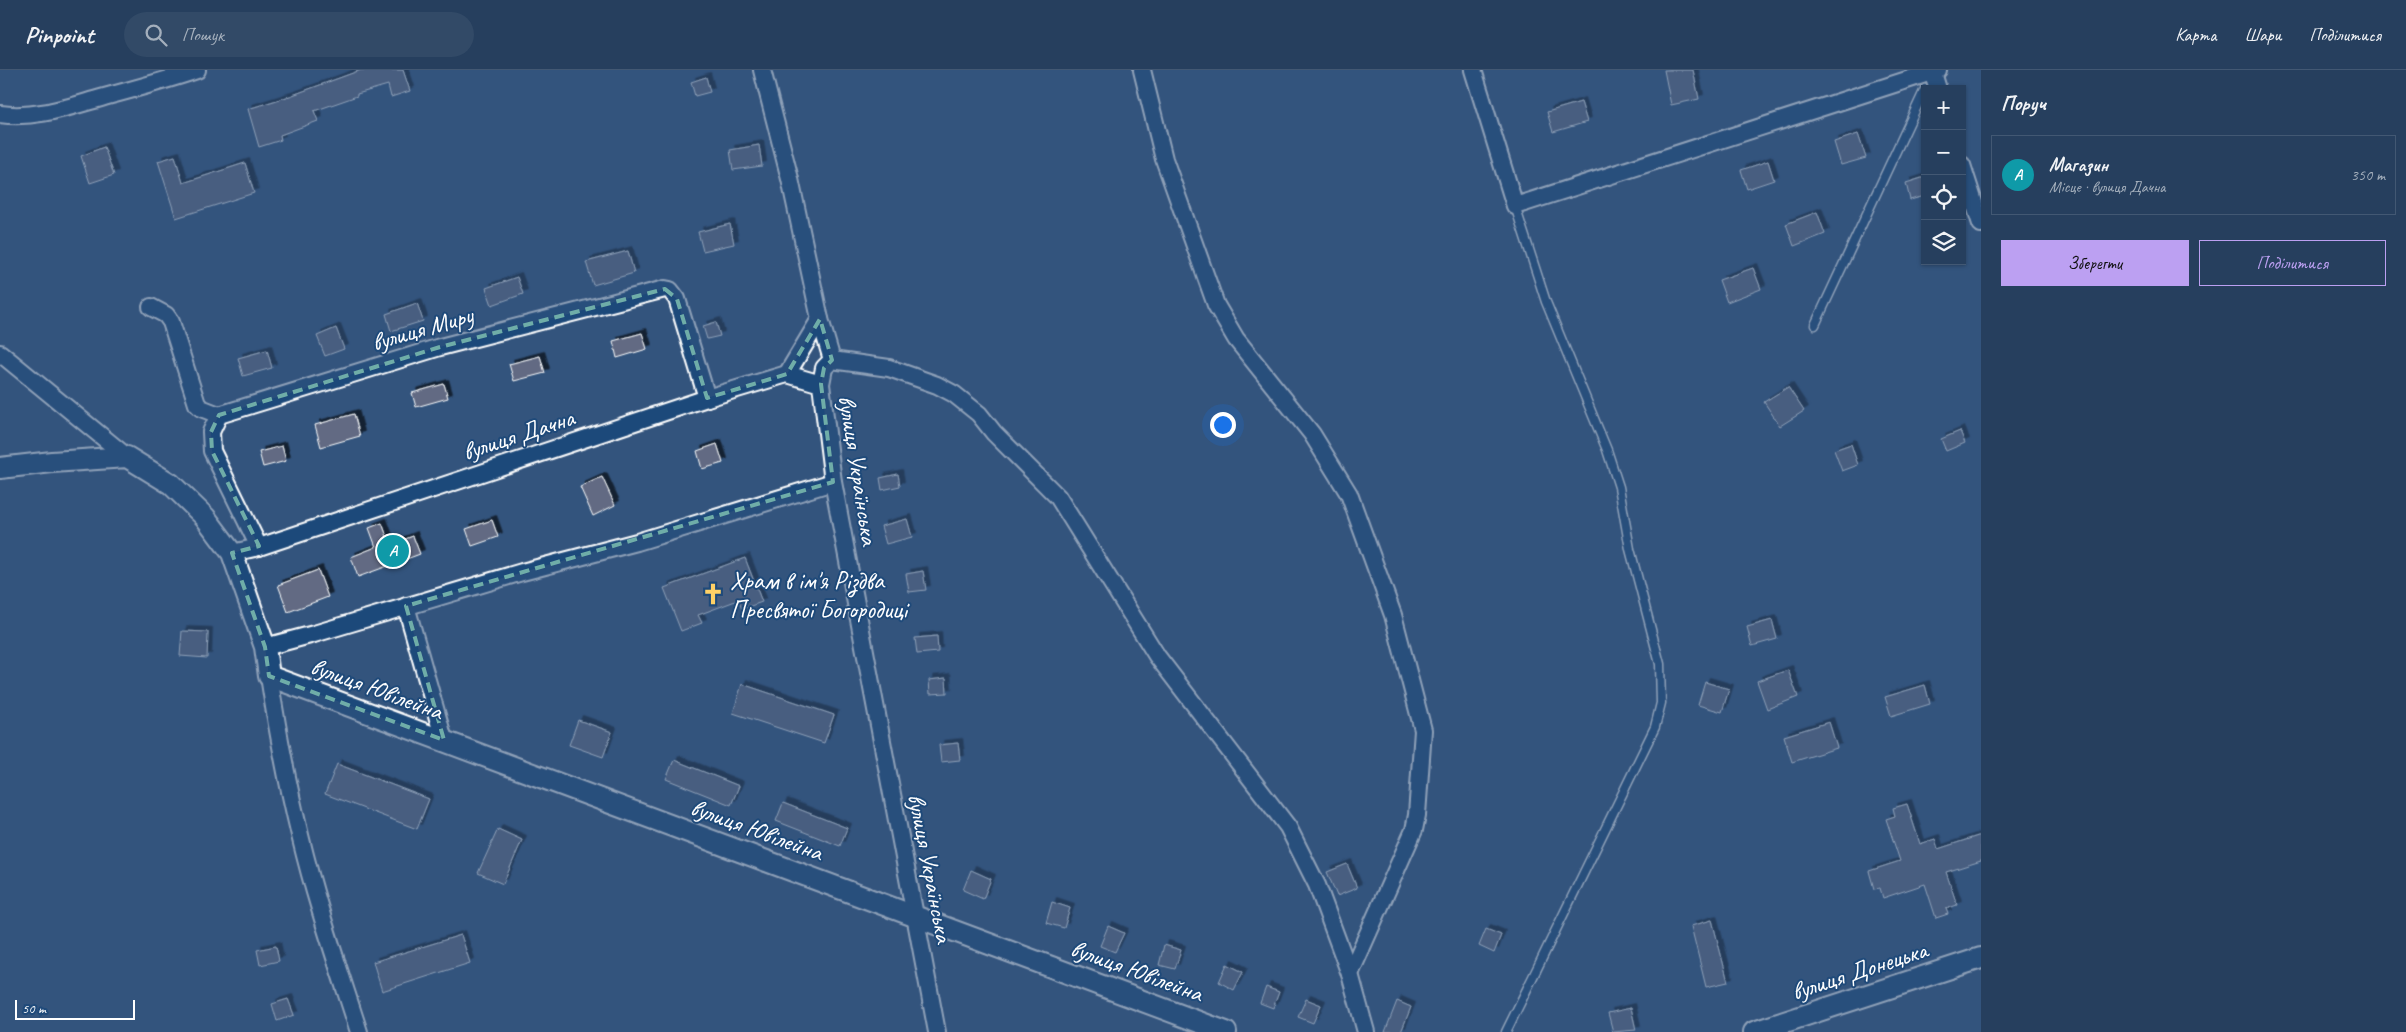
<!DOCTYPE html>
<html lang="uk">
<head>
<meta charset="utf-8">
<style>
	:root { --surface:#263f5e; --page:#324a67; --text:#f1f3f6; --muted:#a4afbc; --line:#425873; --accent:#bca0f2 }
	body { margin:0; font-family:Caveat,sans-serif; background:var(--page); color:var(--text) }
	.controls { position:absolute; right:15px; top:15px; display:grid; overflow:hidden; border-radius:0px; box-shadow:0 1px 4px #0004 }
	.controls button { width:45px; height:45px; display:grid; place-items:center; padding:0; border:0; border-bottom:1px solid var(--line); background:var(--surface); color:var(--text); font:25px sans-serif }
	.scale { position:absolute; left:15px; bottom:12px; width:120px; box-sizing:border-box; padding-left:5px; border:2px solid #fff; border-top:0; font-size:14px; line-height:18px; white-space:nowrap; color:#fff; -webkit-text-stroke:4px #1f4a7a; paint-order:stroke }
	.you { position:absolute; left:1222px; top:354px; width:18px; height:18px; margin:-12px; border:4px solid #fff; border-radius:50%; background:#1a73e8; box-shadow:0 0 0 8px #1a73e833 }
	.badge { display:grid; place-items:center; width:32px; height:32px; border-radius:50%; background:var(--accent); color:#fff; font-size:16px; font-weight:700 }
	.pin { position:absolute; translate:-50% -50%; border:2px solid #fff; box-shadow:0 1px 5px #0006 }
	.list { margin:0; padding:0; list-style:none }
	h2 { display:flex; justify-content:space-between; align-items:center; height:65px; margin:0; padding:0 20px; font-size:21px }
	h2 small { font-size:16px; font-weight:400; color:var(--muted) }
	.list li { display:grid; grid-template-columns:32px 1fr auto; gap:15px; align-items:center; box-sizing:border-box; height:80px; margin:0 10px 10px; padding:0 10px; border:1px solid var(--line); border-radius:0px }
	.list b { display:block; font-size:19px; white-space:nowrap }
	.list p { margin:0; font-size:16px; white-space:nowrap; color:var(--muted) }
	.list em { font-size:16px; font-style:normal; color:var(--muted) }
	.actions { display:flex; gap:10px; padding:15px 20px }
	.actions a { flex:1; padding:11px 0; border:1px solid var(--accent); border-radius:0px; text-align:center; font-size:18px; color:var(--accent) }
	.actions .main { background:var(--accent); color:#111 }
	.icon { flex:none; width:28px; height:28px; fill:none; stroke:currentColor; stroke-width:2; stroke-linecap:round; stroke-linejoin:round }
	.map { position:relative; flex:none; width:1981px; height:962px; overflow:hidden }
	header { display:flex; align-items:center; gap:30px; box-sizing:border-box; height:70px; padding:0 25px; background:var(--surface); border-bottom:1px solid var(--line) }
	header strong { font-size:24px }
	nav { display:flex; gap:28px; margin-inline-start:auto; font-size:18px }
	.search { width:350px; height:45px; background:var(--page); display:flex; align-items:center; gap:12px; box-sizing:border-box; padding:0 18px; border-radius:28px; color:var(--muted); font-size:19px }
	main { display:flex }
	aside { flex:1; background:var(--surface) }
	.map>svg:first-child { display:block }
</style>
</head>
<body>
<header>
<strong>Pinpoint</strong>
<div class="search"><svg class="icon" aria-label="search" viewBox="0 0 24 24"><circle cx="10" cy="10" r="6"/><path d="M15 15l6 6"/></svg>Пошук</div>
<nav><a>Карта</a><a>Шари</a><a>Поділитися</a></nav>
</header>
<main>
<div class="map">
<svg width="1981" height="962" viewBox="0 0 1981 962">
	<defs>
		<filter id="shadow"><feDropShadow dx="4.5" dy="-4.5" stdDeviation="0" flood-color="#0009"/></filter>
	</defs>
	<rect width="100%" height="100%" fill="#33547d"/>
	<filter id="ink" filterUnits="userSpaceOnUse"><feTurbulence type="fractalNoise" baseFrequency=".02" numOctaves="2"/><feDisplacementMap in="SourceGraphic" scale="10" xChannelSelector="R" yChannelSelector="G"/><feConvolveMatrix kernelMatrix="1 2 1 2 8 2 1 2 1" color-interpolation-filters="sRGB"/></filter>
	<g filter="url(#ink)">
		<g fill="#626b83" stroke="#fff" filter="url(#shadow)">
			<path d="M361,0H403L410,21L391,27L388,15L357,24V26L314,41L318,51L280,65L281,70L259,77L248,39L290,26Z"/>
			<path d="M1664,0H1693L1699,29L1671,35Z"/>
			<path d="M706,7L710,22L695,26L691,12Z"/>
			<path d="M1581,32L1587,52L1553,62L1547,42Z"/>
			<path d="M1858,64L1866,88L1841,95L1834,72Z"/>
			<path d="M759,75L762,96L733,100L730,80Z"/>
			<path d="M104,77L114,105L90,113L81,86Z"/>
			<path d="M175,86L183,113L245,93L254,123L176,148L158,91Z"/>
			<path d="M1768,91L1774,110L1747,119L1741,100Z"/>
			<path d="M1925,107V126L1910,130L1906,113Z"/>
			<path d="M1817,142L1825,164L1794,176L1786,154Z"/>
			<path d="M730,154L734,174L703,181L698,162Z"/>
			<path d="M628,181L634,203L593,215L586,192Z"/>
			<path d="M1753,198L1761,219L1727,232L1719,210Z"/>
			<path d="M517,207L523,224L492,235L486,218Z"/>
			<path d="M417,233L423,251L391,261L386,244Z"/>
			<path d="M716,252L720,266L707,269L703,256Z"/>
			<path d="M336,258L344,279L325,286L317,266Z"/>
			<path d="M642,263L647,279L617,288L613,271Z"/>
			<path d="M267,280L272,298L243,306L238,288Z"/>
			<path d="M540,286L545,303L514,311L509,294Z"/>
			<path d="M444,314L448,328L416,337L412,323Z"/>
			<path d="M1788,317L1804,341L1780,356L1764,332Z"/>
			<path d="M354,344L360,366L321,377L315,355Z"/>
			<path d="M1960,361L1965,373L1946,381L1941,369Z"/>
			<path d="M717,374L723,393L702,399L697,381Z"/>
			<path d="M1851,374L1858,395L1842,401L1834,380Z"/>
			<path d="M282,376L286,391L263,397L259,382Z"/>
			<path d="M898,404L900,416L882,420L880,408Z"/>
			<path d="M602,407L615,435L593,446L580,417Z"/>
			<path d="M907,449L912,467L886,474L881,456Z"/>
			<path d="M492,450L498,467L472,476L466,459Z"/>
			<path d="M382,453L390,475L413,466L420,484L358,507L351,487L376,477L369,458Z"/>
			<path d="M745,488L762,532L742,539L738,530L698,545L702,553L681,561L664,518Z"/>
			<path d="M318,500L328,527L288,542L278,515Z"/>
			<path d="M923,501L926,520L909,522L906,504Z"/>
			<path d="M1772,550L1777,569L1752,576L1747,557Z"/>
			<path d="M182,561L208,562L207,588L180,586Z"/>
			<path d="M937,566L938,582L917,584L915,568Z"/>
			<path d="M1788,600L1798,627L1767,639L1757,611Z"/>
			<path d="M946,608L947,623L930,624L929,610Z"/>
			<path d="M1705,612L1729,619L1722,642L1698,635Z"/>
			<path d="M742,614L834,645L824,673L733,643Z"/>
			<path d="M1925,615L1930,634L1891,646L1885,627Z"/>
			<path d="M578,650L612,662L603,687L569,675Z"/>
			<path d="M1829,652L1837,678L1792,692L1784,666Z"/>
			<path d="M958,673L960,690L941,692L939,675Z"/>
			<path d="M674,690L739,716L731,735L666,709Z"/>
			<path d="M337,694L429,729L417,759L325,724Z"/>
			<path d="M783,733L847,758L840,776L776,751Z"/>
			<path d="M1907,734L1920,774L1935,769L1938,779L1981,765V791L1946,802L1957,835L1946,839L1948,844L1936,848L1925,814L1883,828L1880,818L1874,819L1869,801L1900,791L1886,749L1895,746L1893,738Z"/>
			<path d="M498,759L522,770L503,814L478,803Z"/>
			<path d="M1347,794L1357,818L1337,826L1327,802Z"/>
			<path d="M971,800L991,809L983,829L963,820Z"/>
			<path d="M1052,832L1070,838L1064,858L1046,853Z"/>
			<path d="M1712,850L1728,912L1706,917L1691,856Z"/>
			<path d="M1108,856L1124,863L1115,882L1100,876Z"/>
			<path d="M1486,859L1501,865L1494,883L1479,876Z"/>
			<path d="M461,865L470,893L382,921L373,892Z"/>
			<path d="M1164,875L1181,880L1175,899L1159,895Z"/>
			<path d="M276,876L279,891L260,895L257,880Z"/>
			<path d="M1227,894L1243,902L1234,920L1219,912Z"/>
			<path d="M1266,917L1279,922L1273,938L1260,933Z"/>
			<path d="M288,929L294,945L277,951L272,934Z"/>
			<path d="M1306,929L1321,935L1313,953L1298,947Z"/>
			<path d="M1397,931L1411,937L1401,962H1385Z"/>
			<path d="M1631,938L1636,960L1613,962L1608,943Z"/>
		</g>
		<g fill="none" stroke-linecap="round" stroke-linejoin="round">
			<g stroke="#fff" stroke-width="11">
				<g id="service">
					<path d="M1815,255L1925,19"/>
					<path d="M1506,962L1655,657L1661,633L1660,594L1630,479L1619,417L1607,380L1546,232L1515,136"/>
				</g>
			</g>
			<g stroke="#fff" stroke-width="20">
				<g id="minor">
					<path d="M762,0L790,109L820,249L832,290L824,298L821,314L833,412L937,962"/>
					<path d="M1142,0L1164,89L1216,235L1236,269L1312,364L1349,424L1393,545L1423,660L1417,745L1414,760L1350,904"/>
					<path d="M1473,0L1515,136L1938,0"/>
					<path d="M1932,0L1938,19"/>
					<path d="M0,44C35,49 68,37 101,28C133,19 165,11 197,0"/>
					<path d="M1962,95L1981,154"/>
					<path d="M151,237L166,245L171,252L197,334L201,338L219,345"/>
					<path d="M0,283L127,387"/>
					<path d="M832,290L889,298L937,315L954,324L979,344L994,363L1058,427L1157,586L1288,757L1317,815L1350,904L1366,962"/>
					<path d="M787,304L820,249"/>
					<path d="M259,477L212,381L211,362L219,345L440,277L665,219L670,220L677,229L707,328"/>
					<path d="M232,483L259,477L707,328L787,304L821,314"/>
					<path d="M406,536L444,670"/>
					<path d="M265,577L314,564L522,502L637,472L833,412"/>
					<path d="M269,606C281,684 297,763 320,839C332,880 346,921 359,962"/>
				</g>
			</g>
			<g stroke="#fff" stroke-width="24">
				<g id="tertiary">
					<path d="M0,398L52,392L127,387L171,414L205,447L232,483L265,577L269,606L1226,962"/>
					<path d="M1754,962L1981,888"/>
				</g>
			</g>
			<use href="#service" stroke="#1f4a7a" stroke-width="8"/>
			<use href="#minor" stroke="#1f4a7a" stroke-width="16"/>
			<use href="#tertiary" stroke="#1f4a7a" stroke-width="20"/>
		</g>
	</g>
	<path d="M0 0H1981V962H0ZM665,219L677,229L707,328L787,304L820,249L832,290L824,298L821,314L833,412L406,536L444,670L269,606L265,577L232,483L259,476L212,381L211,362L219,345L440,277Z" fill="#33547d" fill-opacity=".55" fill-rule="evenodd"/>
	<path fill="none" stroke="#6fada8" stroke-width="4" stroke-dasharray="10 6" stroke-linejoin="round" d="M665,219L677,229L707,328L787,304L820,249L832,290L824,298L821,314L833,412L406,536L444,670L269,606L265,577L232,483L259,476L212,381L211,362L219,345L440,277Z"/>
	<defs>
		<g id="church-bare" transform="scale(1.725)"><path d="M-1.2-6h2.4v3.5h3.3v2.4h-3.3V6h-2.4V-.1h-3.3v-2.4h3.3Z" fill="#ffd166" stroke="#1f4a7a" stroke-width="2.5" paint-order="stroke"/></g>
	</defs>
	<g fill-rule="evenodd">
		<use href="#church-bare" x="713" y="524"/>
	</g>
	<g text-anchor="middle" stroke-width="4" stroke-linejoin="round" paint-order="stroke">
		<g font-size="25" fill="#fff" stroke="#1f4a7a">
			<text transform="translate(422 258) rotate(-16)" y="9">вулиця Миру</text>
			<text transform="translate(518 364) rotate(-18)" y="9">вулиця Дачна</text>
			<text transform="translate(859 400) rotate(81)" y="9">вулиця Українська</text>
			<text transform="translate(377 618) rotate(20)" y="9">вулиця Ювілейна</text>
			<text transform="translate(757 759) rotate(20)" y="9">вулиця Ювілейна</text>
			<text transform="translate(931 798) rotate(79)" y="9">вулиця Українська</text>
			<text transform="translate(1137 900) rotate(20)" y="9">вулиця Ювілейна</text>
			<text transform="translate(1859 900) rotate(-18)" y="9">вулиця Донецька</text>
		</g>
		<g font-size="25" fill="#fff" stroke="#1f4a7a" text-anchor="start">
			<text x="730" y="519">Храм в ім'я Різдва<tspan x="730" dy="29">Пресвятої Богородиці</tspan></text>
		</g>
	</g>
</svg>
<div class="controls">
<button>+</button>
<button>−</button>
<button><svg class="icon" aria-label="locate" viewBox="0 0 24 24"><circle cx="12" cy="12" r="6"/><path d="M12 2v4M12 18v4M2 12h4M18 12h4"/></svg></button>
<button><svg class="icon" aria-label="layers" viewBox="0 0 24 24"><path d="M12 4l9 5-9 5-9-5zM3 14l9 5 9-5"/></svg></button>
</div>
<div class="scale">50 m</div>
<div class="you"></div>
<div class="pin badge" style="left:393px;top:481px;background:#0f9aa8">A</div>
</div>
<aside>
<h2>Поруч<small></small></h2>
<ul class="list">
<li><span class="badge" style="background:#0f9aa8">A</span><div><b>Магазин</b><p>Місце · вулиця Дачна</p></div><em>350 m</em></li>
</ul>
<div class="actions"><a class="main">Зберегти</a><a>Поділитися</a></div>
</aside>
</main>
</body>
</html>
